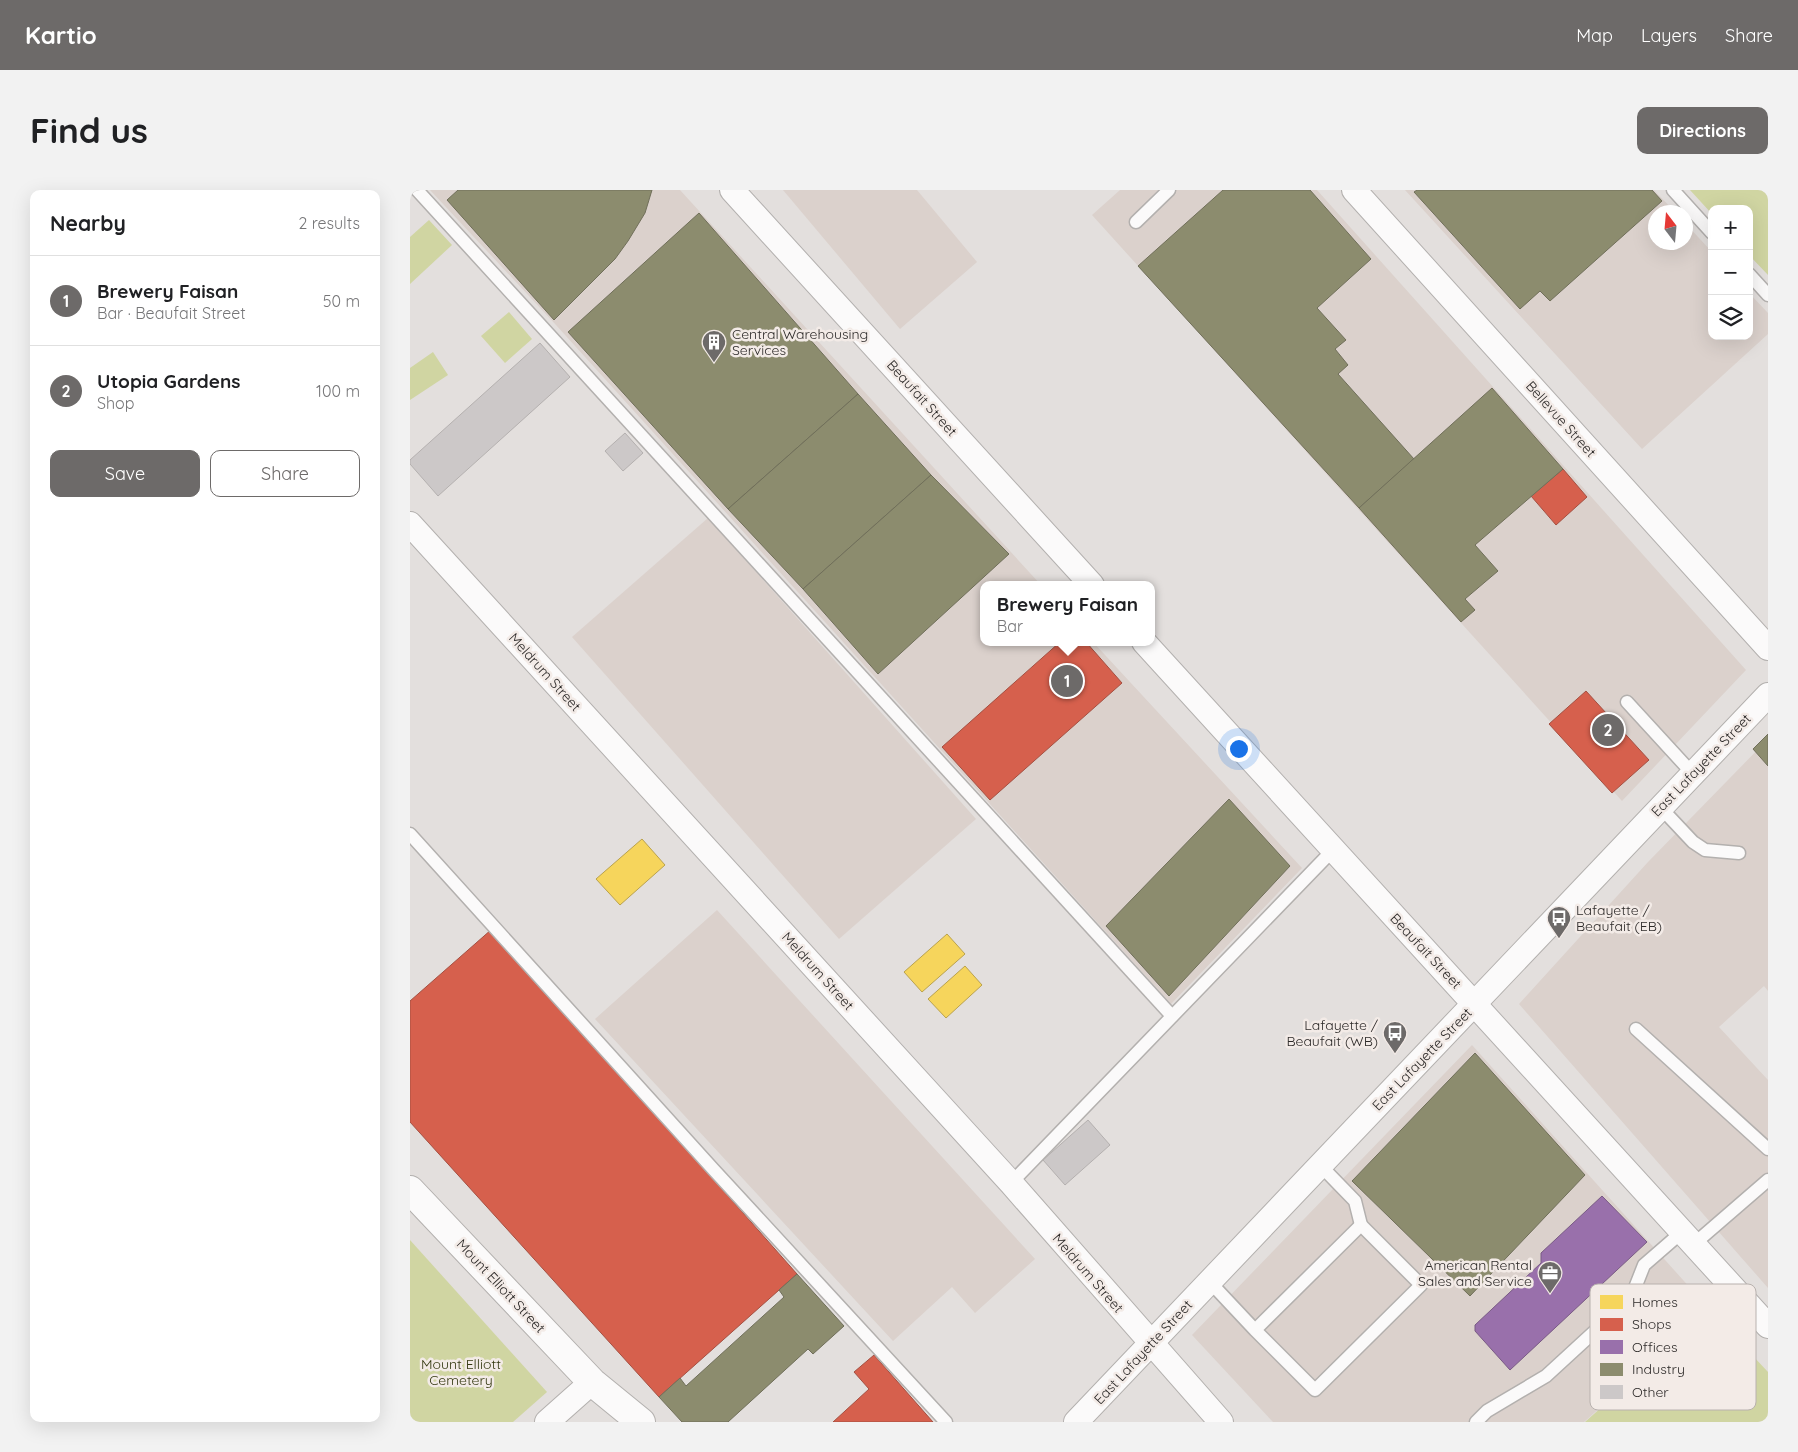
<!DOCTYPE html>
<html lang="en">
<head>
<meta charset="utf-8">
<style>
	:root { --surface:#fff; --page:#f2f2f2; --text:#202124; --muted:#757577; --line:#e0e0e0; --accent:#6d6a69 }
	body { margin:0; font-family:Quicksand,sans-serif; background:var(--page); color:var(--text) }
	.controls { position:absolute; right:15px; top:15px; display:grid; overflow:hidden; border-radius:10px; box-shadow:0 5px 20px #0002 }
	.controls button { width:45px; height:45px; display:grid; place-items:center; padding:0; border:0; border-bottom:1px solid var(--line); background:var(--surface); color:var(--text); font:25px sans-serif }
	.compass { position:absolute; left:1238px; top:15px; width:45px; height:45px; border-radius:50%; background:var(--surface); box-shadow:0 5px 20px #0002; rotate:344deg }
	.you { position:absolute; left:828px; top:558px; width:18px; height:18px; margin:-12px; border:4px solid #fff; border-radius:50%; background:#1a73e8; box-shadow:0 0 0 8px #1a73e833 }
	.badge { display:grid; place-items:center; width:32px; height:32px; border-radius:50%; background:var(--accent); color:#fff; font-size:16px; font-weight:700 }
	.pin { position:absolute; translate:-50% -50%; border:2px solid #fff; box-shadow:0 1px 5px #0006 }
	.popup { position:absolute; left:570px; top:391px; width:175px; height:65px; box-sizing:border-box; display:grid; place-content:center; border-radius:10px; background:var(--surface); filter:drop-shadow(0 1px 4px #0005); font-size:16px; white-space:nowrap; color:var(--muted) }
	.popup b { font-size:19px; color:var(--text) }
	.popup::after { content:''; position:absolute; left:50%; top:100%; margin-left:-10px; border:10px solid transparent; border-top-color:var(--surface) }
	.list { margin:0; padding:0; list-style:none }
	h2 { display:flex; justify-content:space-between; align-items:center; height:65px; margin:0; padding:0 20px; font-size:21px }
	h2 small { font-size:16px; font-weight:400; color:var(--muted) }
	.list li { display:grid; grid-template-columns:32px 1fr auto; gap:15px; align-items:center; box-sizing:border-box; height:90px; padding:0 20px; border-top:1px solid var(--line) }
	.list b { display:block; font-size:19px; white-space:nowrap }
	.list p { margin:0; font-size:16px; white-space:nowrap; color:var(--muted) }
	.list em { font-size:16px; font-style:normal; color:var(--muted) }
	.actions { display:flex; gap:10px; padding:15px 20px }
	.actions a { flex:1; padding:11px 0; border:1px solid var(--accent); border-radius:10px; text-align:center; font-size:18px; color:var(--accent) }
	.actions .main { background:var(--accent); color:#fff }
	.icon { flex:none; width:28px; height:28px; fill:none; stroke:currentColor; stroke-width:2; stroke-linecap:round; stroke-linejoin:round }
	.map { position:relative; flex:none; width:1358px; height:1232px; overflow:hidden; border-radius:10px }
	header { display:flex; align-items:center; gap:30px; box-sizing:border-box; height:70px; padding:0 25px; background:var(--accent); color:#fff }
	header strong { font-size:24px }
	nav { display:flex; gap:28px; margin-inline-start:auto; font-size:18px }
	.intro { display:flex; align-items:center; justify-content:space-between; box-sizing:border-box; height:120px; padding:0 30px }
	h1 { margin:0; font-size:35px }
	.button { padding:12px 22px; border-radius:10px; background:var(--accent); color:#fff; font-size:18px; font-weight:700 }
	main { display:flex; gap:30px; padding:0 30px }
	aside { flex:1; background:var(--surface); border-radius:10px; box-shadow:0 5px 20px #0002 }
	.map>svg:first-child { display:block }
</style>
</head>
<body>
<header>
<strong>Kartio</strong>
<nav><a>Map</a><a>Layers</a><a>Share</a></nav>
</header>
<div class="intro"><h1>Find us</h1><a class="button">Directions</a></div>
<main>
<aside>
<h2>Nearby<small>2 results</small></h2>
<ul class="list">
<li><span class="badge">1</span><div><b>Brewery Faisan</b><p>Bar · Beaufait Street</p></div><em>50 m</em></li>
<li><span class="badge">2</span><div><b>Utopia Gardens</b><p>Shop</p></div><em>100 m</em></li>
</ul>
<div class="actions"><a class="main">Save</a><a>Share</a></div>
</aside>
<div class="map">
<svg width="1358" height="1232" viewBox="0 0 1358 1232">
	<rect width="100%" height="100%" fill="#e3dfdd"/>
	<g fill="#dbd1cc">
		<path d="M20,0H270L631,395H573V452H683L892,678L761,814L146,135Z"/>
		<path d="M373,0H507L567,72L490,139Z"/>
		<path d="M710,0H907L1336,480L1212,611L682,25Z"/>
		<path d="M995,0H1244L1265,22H1246V52H1276V34L1302,62V146H1339V103L1358,123V144L1232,259Z"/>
		<path d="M298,328L566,629L429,749L162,447Z"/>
		<path d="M1358,549V801L1354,796L1309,837L1358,890V1098L1109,814L1238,672Z"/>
		<path d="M307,720L625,1069L565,1123L542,1097L483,1151L185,829Z"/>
		<path d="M1062,855L1300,1120L1174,1232H863L782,1145Z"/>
	</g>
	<g fill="#d0d5a2">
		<path d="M1280,0H1358V85L1339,65V19H1302V24Z"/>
		<path d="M19,30L42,55L0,94V47Z"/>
		<path d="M99,122L122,149L95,173L71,146Z"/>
		<path d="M23,162L38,185L0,210V178Z"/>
		<path d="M0,1050L137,1202L103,1232H0Z"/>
		<path d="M1300,1120L1358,1182V1232H1175Z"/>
	</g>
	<g fill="#f6d55c" stroke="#baa24d">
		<path d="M232,649L255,675L210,715L186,689Z"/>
		<path d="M537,744L555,764L512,802L494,782Z"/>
		<path d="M555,776L572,795L536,828L518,809Z"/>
	</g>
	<g fill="#d6604d" stroke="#a45042">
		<path d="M1153,279L1177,307L1146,335L1121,306Z"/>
		<path d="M650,452H676L712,493L580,610L532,557Z"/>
		<path d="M1176,501L1239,570L1202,603L1139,534Z"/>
		<path d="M82,739L387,1084L249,1207L0,932V811Z"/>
		<path d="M464,1165L523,1232H423L459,1199L444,1182Z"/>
	</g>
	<path fill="#9970ab" stroke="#795b84" d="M1192,1006L1237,1052L1100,1180L1065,1141V1135L1131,1073V1063Z"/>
	<g fill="#8c8c6e" stroke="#706f5a">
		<path d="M48,0H242L235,23L218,51L205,69L144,130L37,10Z"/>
		<path d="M813,0H900L961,69L907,118L936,150L925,159L938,175L928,184L1004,269L949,318L728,76Z"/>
		<path d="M1007,0H1242L1252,11L1140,111L1130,101L1110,119L1004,2Z"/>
		<path d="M289,23L448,204L318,319L158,142Z"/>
		<path d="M1082,198L1153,279L1065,355L1088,381L1055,409L1065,420L1051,432L949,318Z"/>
		<path d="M448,204L521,285L393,399L318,319Z"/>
		<path d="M521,285L599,364L468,484L393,399Z"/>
		<path d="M1358,544V576L1343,559Z"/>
		<path d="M819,609L880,676L759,806L696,736Z"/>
		<path d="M1065,863L1175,985L1060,1106L942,991Z"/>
		<path d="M387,1084L434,1136L403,1164L398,1159L318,1232H272L249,1207L270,1188L276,1196L374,1107L369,1100Z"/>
	</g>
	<g fill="#ccc8c8" stroke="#b4b0af">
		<path d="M130,153L160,187L28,306L0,274V270Z"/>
		<path d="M215,243L233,263L213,281L195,261Z"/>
		<path d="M678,930L700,955L655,995L633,970Z"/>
	</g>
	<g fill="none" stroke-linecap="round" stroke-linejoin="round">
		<g stroke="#b3b0ae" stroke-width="15">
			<g id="service">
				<path d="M7,0L762,826"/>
				<path d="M1263,0L1302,43"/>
				<path d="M726,32L759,0"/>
				<path d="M1339,84L1358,105"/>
				<path d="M1217,512L1283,584"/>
				<path d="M1251,618L1283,652L1295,660L1329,663"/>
				<path d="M0,644L303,979L536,1232"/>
				<path d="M1226,839L1358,959"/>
				<path d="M910,975L945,1011L951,1035"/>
				<path d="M601,993L923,660"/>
				<path d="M1284,1054L1358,990"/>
				<path d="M799,1091L845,1140L951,1035L1011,1095L905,1200L845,1140"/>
				<path d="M1066,1232L1077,1221L1136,1186L1221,1108L1234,1075L1272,1042"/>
			</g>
		</g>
		<g stroke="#b3b0ae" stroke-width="26">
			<g id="minor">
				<path d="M322,0L682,395"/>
				<path d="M944,0L1358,458"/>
				<path d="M0,334L601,993L811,1232"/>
				<path d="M734,452L1358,1136"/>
				<path d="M137,1232L182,1192"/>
				<path d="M666,1232L1358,505"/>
			</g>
		</g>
		<g stroke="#b3b0ae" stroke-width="30">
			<path id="secondary" d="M0,1000L182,1192L231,1232"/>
		</g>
		<use href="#service" stroke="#fbfafa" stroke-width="12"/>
		<use href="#minor" stroke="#fbfafa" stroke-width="24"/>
		<use href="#secondary" stroke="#fbfafa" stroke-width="28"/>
	</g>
	<defs>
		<g id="building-pin" transform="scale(1.25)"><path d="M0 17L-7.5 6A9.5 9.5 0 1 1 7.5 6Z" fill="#6d6a69" stroke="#f3ebe7"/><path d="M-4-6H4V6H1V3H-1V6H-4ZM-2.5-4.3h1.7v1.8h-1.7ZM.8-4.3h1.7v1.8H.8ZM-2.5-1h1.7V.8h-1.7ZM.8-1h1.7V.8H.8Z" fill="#fff"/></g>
		<g id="bus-pin" transform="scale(1.25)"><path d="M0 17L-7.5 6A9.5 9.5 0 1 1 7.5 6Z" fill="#6d6a69" stroke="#f3ebe7"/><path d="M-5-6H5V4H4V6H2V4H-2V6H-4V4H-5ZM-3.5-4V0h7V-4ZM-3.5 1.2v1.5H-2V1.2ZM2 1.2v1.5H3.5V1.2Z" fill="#fff"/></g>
		<g id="office-pin" transform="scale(1.25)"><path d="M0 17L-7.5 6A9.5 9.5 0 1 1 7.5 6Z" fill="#6d6a69" stroke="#f3ebe7"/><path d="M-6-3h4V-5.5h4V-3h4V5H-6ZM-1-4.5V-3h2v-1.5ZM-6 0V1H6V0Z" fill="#fff"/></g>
	</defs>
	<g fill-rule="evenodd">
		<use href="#building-pin" x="304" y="152"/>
		<use href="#bus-pin" x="1149" y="728"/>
		<use href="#bus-pin" x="985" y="843"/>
		<use href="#office-pin" x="1140" y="1083"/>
	</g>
	<g text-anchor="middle" stroke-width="5" stroke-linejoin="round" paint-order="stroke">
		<g font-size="14" fill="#2e2b2a" stroke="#f3ebe7" text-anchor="start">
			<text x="322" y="149">Central Warehousing<tspan x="322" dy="16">Services</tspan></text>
			<text x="1166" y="725">Lafayette /<tspan x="1166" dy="16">Beaufait (EB)</tspan></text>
			<text x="968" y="840" text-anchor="end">Lafayette /<tspan x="968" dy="16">Beaufait (WB)</tspan></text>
			<text x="1122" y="1080" text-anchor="end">American Rental<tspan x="1122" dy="16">Sales and Service</tspan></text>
		</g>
		<g font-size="14" fill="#2e2b2a" stroke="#f3ebe7">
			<text transform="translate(512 208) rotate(48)" y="5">Beaufait Street</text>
			<text transform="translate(1151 229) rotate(48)" y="5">Bellevue Street</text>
			<text transform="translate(135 482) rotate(48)" y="5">Meldrum Street</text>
			<text transform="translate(1291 575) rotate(-46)" y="5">East Lafayette Street</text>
			<text transform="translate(1016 761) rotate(47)" y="5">Beaufait Street</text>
			<text transform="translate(408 781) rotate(48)" y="5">Meldrum Street</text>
			<text transform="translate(1012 869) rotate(-46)" y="5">East Lafayette Street</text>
			<text transform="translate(678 1083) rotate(49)" y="5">Meldrum Street</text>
			<text transform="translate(91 1096) rotate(47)" y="5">Mount Elliott Street</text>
			<text transform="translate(733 1162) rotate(-47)" y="5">East Lafayette Street</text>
		</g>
		<g font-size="14" fill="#343810" stroke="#f3ebe7">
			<text x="51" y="1179">Mount Elliott<tspan x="51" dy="16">Cemetery</tspan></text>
		</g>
	</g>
	<rect x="1180" y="1094" width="166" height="126" rx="8" fill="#f3ebe7" stroke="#b8b1ae" stroke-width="1"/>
	<rect x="1190" y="1105" width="23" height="14" fill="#f6d55c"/>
	<rect x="1190" y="1128" width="23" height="13" fill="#d6604d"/>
	<rect x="1190" y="1150" width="23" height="14" fill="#9970ab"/>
	<rect x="1190" y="1173" width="23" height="13" fill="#8c8c6e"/>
	<rect x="1190" y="1195" width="23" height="14" fill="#ccc8c8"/>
	<g font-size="14" fill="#2e2b2a">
		<text x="1222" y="1117">Homes</text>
		<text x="1222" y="1139">Shops</text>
		<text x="1222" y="1162">Offices</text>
		<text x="1222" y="1184">Industry</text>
		<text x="1222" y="1207">Other</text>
	</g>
</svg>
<div class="controls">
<button>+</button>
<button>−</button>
<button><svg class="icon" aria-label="layers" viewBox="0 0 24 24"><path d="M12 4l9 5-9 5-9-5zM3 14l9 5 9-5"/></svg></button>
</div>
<svg class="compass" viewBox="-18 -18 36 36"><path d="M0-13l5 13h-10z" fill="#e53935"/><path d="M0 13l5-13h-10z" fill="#757577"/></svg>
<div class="you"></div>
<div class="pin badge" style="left:657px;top:491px">1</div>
<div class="popup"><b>Brewery Faisan</b>Bar</div>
<div class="pin badge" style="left:1198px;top:540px">2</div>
</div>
</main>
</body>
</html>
